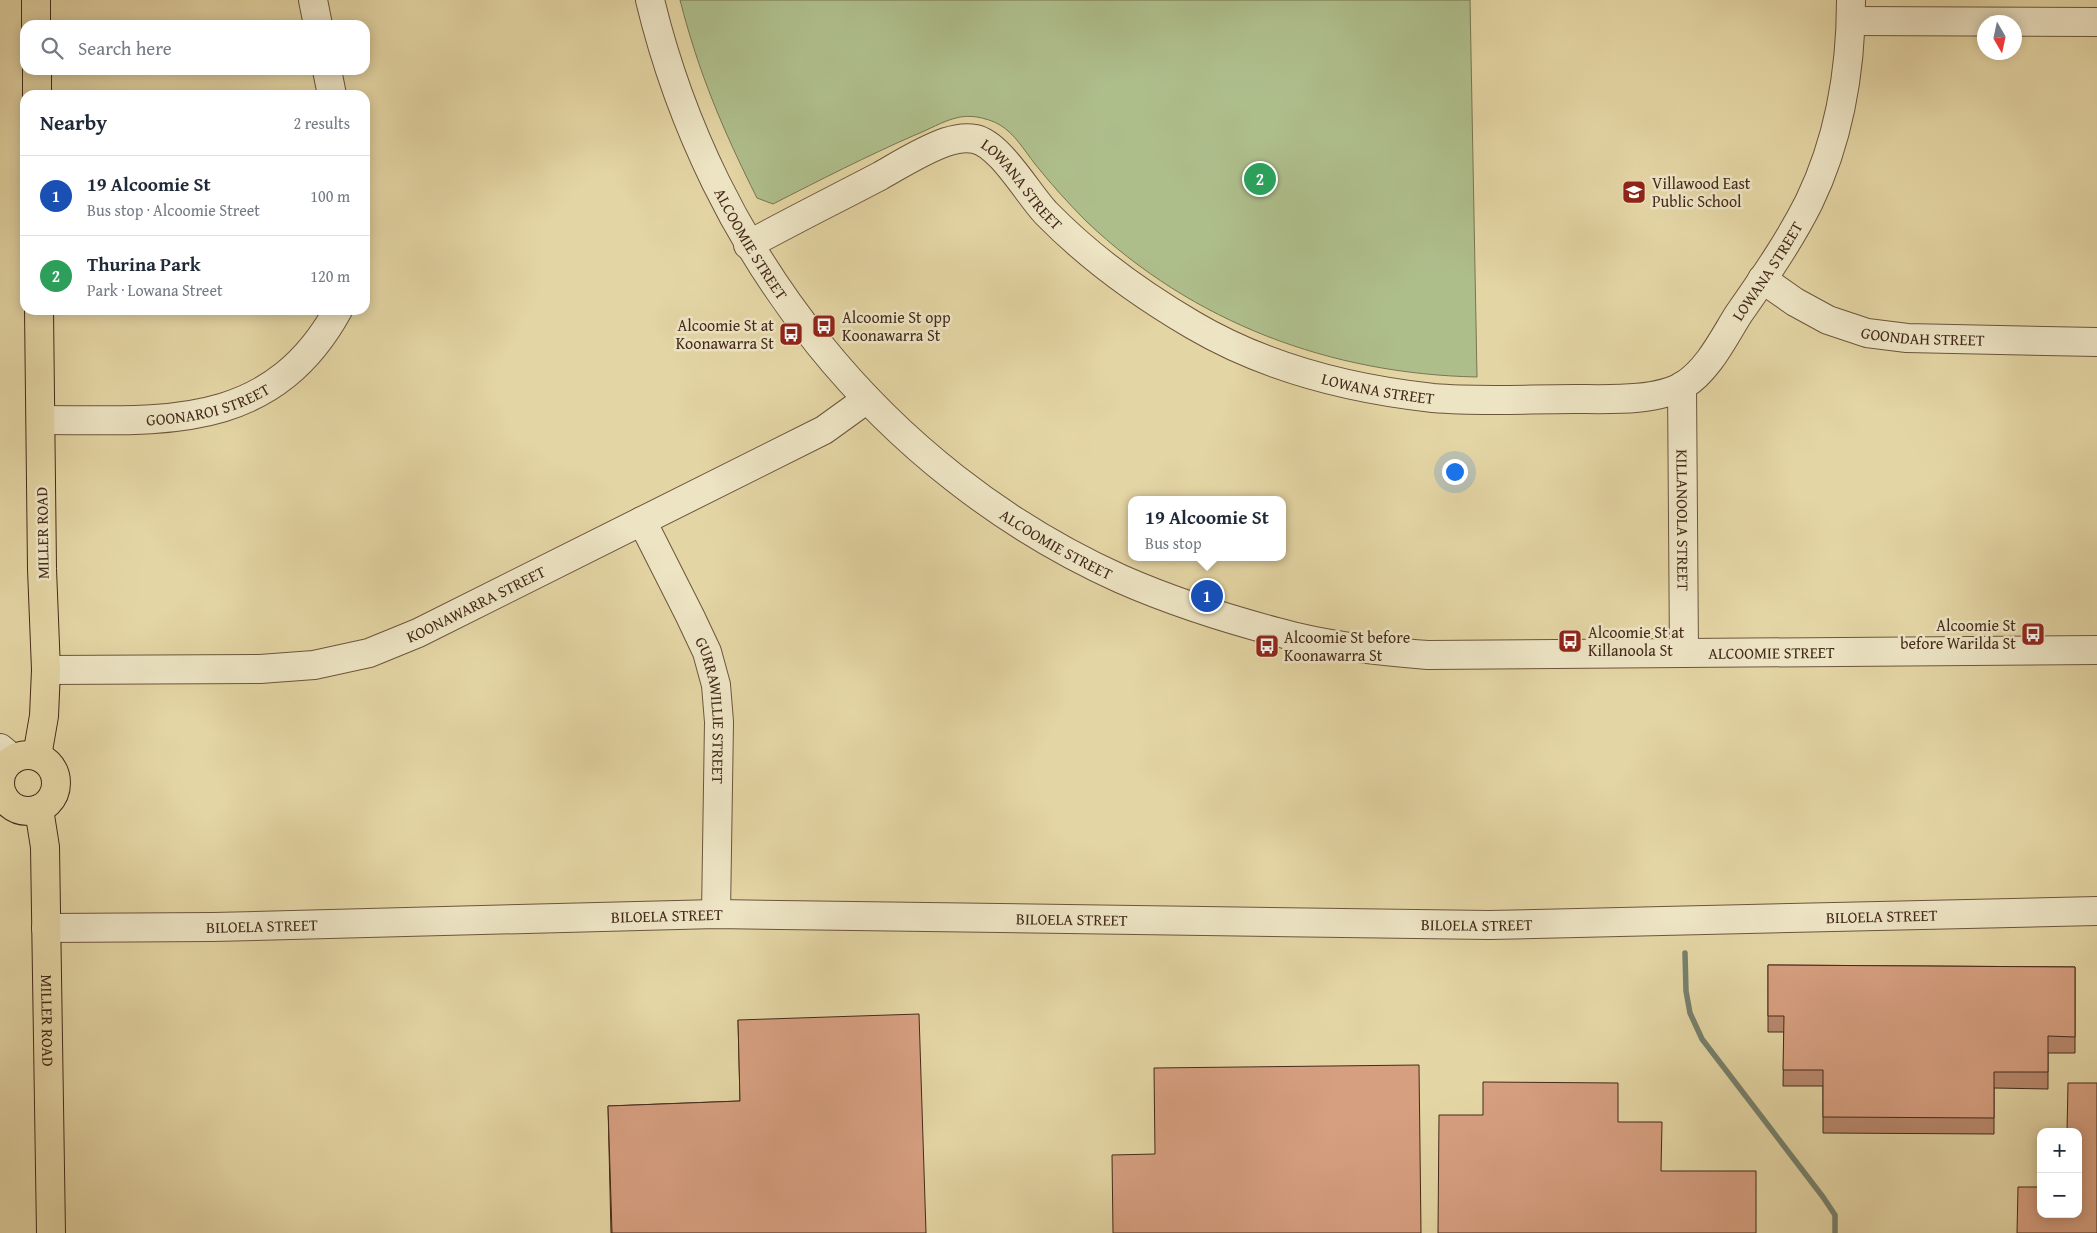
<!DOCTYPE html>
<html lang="en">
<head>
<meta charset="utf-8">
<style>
	:root { --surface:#fff; --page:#f6f6f7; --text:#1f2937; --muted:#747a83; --line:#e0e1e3; --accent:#b45309 }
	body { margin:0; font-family:"Gentium Book Plus",serif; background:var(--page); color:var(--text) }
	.controls { position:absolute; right:15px; bottom:15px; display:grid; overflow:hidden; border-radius:10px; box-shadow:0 2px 12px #0003 }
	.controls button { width:45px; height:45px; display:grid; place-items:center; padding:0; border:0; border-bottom:1px solid var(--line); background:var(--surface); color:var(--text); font:25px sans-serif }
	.compass { position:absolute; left:1977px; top:15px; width:45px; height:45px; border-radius:50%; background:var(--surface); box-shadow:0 2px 12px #0003; rotate:171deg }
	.you { position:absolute; left:1454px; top:471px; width:18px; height:18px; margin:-12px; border:4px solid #fff; border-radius:50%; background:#1a73e8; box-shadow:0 0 0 8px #1a73e833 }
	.badge { display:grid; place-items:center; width:32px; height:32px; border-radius:50%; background:var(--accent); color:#fff; font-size:16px; font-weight:700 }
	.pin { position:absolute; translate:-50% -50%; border:2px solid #fff; box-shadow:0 1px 5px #0006 }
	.popup { position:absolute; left:1128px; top:496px; width:158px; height:65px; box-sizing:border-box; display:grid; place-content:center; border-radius:10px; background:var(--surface); filter:drop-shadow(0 1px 4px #0005); font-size:16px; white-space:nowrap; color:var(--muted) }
	.popup b { font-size:19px; color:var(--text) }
	.popup::after { content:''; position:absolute; left:50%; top:100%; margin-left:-10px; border:10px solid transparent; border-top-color:var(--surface) }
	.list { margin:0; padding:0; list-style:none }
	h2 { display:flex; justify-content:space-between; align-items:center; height:65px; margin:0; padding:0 20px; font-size:21px }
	h2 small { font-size:16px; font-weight:400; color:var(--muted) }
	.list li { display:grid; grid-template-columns:32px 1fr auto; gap:15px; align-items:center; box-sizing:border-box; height:80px; padding:0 20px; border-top:1px solid var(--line) }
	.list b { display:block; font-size:19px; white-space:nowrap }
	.list p { margin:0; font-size:16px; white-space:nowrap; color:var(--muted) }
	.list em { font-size:16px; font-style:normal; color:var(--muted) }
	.icon { flex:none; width:28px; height:28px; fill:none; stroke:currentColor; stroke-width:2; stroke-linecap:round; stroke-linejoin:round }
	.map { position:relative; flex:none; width:2097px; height:1233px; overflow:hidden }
	.search { position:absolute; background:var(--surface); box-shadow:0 2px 12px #0003; left:20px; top:20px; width:350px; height:55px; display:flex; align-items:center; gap:12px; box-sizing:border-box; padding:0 18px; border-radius:15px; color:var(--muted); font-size:19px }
	.panel { position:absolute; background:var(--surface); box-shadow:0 2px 12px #0003; left:20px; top:90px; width:350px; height:225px; border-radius:15px }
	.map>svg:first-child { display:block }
</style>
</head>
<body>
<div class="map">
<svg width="2097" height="1233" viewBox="0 0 2097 1233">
	<rect width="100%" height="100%" fill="#e4d5a4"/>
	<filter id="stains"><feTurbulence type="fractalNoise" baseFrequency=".004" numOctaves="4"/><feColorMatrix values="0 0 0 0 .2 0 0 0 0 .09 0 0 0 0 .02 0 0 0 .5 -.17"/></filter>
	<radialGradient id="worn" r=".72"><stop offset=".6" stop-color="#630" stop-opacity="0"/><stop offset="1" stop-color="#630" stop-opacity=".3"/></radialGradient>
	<path fill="#aebe8b" stroke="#797452" d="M680,0H1470L1477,377C1331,374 1193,323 1086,221C1068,203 1051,184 1035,164C1024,150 1015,134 1000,125C994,121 983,118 977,117C971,116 962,116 956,118C943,121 928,130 915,135C867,156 820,180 773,204L757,198C723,130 699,74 680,0Z"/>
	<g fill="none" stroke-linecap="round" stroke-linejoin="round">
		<path stroke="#76806c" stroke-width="5.5" d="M1685,953L1686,991L1690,1013L1702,1039L1823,1197L1835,1215V1233"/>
		<g stroke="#6c553c" stroke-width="30">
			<g id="minor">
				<path d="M313,0L318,25"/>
				<path id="s1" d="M650,0C711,253 882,471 1121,579C1171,601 1224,618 1277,632C1326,646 1377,651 1428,655L2097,650"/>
				<path d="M1851,21L2097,22"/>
				<path d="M327,70L332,95"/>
				<path id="s2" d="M748,245C792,221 836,199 880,176C901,164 923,150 946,142C955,139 966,137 975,139C1000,144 1028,194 1046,213C1089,257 1140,294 1193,325C1266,368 1350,389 1433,398C1480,402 1527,399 1574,399C1605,399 1657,402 1684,385C1708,370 1723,339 1738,315C1763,279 1789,242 1809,202C1839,140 1851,68 1851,0"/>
				<path id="s3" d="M1762,279L1795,302L1828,320L1867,333L1907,338L2097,342"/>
				<path id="s4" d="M1682,386L1684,653"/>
				<path id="s5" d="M41,420C162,420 270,433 338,310"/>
				<path id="s6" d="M642,521L690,616L707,652L716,685L719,722L716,914"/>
				<path id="s7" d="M46,670L260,669L314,665L369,653L418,633L824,430L867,399"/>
				<path d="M0,748L13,759"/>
				<path d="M0,797L3,796"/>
				<path id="s8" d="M46,928L213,927L716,914L1489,925L2097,911"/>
			</g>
		</g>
		<g stroke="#442a1a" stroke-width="30">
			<g id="major">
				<path d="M36,0V25"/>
				<path d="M37,70V95"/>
				<circle cx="28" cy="783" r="28"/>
				<path d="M37,756L44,716L46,670L42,569L39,310"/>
				<path id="s9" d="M39,809L45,847L51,1233"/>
			</g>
		</g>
		<use href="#minor" stroke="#ede4c4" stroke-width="28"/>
		<use href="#major" stroke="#e4d5a4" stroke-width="28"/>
	</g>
	<g fill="#b8896e" stroke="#442a1a">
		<path d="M1768,965L2075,967V1053H2048V1089L1994,1088V1134L1823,1133V1086H1783L1784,1032H1768Z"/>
		<path d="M738,1020L926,1233H611L608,1106L740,1101Z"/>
	</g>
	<g fill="#d69f80" stroke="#442a1a">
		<path d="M1768,965L2075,967V1037L2048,1036V1072H1994V1118L1823,1117V1070H1783L1784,1016H1768Z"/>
		<path d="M919,1014L926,1233H612L608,1106L740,1101L738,1020Z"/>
		<path d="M1419,1065L1421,1233H1113L1112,1155L1155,1154L1154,1068Z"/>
		<path d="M1483,1082L1618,1083V1122H1662L1661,1171H1756V1233H1438L1439,1115H1483Z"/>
		<path d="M2068,1083H2097V1233H2017L2018,1187H2041V1214H2078V1132H2067Z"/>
	</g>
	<defs>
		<g id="school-square" transform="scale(1.25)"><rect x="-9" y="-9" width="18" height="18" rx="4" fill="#8f2418" stroke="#ede4c4"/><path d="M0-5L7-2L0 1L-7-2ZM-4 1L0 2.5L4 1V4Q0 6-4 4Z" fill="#fff"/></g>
		<g id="bus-square" transform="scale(1.25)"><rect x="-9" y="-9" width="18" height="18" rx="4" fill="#8f2418" stroke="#ede4c4"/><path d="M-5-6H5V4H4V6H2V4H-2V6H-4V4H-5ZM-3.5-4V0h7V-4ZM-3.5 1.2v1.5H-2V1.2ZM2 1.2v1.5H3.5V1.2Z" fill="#fff"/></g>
	</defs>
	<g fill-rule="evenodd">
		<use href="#school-square" x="1634" y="192"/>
		<use href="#bus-square" x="824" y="326"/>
		<use href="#bus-square" x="791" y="334"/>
		<use href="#bus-square" x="2033" y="634"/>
		<use href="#bus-square" x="1570" y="641"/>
		<use href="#bus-square" x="1267" y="646"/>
	</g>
	<g text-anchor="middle" stroke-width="5" stroke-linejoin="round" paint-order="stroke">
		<g font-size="16" fill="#442a1a" stroke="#ede4c4" text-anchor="start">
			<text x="1652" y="189">Villawood East<tspan x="1652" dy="18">Public School</tspan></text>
			<text x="842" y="323">Alcoomie St opp<tspan x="842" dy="18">Koonawarra St</tspan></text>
			<text x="774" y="331" text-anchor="end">Alcoomie St at<tspan x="774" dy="18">Koonawarra St</tspan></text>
			<text x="2016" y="631" text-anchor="end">Alcoomie St<tspan x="2016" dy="18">before Warilda St</tspan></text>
			<text x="1588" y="638">Alcoomie St at<tspan x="1588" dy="18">Killanoola St</tspan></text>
			<text x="1284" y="643">Alcoomie St before<tspan x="1284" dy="18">Koonawarra St</tspan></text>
		</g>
		<g font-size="16" fill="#442a1a" stroke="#ede4c4">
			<text dy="6" stroke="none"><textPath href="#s2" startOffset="319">LOWANA STREET</textPath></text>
			<text dy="6" stroke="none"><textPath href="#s1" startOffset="265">ALCOOMIE STREET</textPath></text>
			<text dy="6" stroke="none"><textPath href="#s2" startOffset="1190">LOWANA STREET</textPath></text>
			<text dy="6" stroke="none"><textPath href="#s3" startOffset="175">GOONDAH STREET</textPath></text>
			<text dy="6" stroke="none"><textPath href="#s2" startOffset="739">LOWANA STREET</textPath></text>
			<text dy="6" stroke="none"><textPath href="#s5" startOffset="169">GOONAROI STREET</textPath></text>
			<text dy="6" stroke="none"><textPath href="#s4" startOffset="134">KILLANOOLA STREET</textPath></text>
			<text transform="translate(42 533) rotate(-91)" y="6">MILLER ROAD</text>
			<text dy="6" stroke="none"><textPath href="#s1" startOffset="699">ALCOOMIE STREET</textPath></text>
			<text dy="6" stroke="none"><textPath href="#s7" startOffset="442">KOONAWARRA STREET</textPath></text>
			<text dy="6" stroke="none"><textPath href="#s1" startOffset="1434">ALCOOMIE STREET</textPath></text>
			<text dy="6" stroke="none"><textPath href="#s6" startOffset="205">GURRAWILLIE STREET</textPath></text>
			<text dy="6" stroke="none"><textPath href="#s8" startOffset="621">BILOELA STREET</textPath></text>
			<text dy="6" stroke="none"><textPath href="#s8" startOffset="1836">BILOELA STREET</textPath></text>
			<text dy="6" stroke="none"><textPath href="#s8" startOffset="1026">BILOELA STREET</textPath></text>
			<text dy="6" stroke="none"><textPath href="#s8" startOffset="1431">BILOELA STREET</textPath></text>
			<text dy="6" stroke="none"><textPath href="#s8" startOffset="216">BILOELA STREET</textPath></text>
			<text dy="6" stroke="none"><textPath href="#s9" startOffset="212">MILLER ROAD</textPath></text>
		</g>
	</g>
	<rect width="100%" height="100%" filter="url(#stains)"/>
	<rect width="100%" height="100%" fill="url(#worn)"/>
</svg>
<div class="controls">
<button>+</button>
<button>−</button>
</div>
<svg class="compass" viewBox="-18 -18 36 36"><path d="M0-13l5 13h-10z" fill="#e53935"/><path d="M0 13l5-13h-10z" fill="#747a83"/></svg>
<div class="you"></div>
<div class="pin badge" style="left:1207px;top:596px;background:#1a4fb4">1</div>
<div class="popup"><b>19 Alcoomie St</b>Bus stop</div>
<div class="pin badge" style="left:1260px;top:179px;background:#2e9e5b">2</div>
<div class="search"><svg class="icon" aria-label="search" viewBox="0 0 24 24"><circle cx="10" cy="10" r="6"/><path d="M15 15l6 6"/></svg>Search here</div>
<section class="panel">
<h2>Nearby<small>2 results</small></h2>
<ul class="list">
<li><span class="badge" style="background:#1a4fb4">1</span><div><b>19 Alcoomie St</b><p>Bus stop · Alcoomie Street</p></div><em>100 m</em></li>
<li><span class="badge" style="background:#2e9e5b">2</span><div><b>Thurina Park</b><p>Park · Lowana Street</p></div><em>120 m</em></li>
</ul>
</section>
</div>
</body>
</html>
